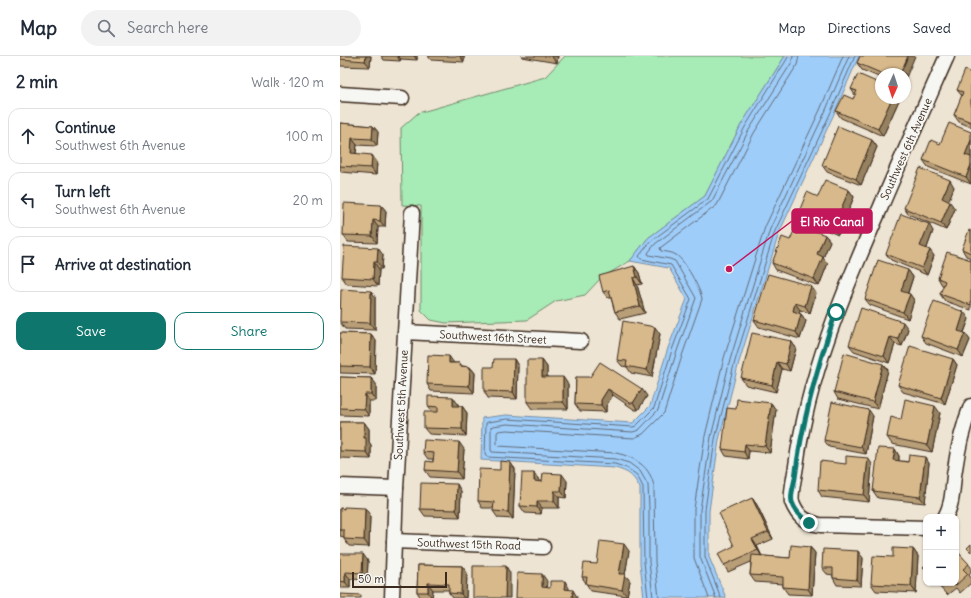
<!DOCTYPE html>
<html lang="en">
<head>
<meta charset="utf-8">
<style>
	:root { --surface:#fff; --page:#f2f2f3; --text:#1f2937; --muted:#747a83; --line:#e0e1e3; --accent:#0f766e }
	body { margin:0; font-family:Delius,sans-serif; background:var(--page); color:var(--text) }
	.controls { position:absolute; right:12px; bottom:12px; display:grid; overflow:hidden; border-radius:8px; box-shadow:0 1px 3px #0004 }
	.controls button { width:36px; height:36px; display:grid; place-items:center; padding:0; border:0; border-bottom:1px solid var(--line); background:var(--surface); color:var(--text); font:20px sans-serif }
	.compass { position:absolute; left:535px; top:12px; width:36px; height:36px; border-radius:50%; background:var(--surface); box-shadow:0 1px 3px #0004; rotate:183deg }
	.scale { position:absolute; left:12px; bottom:10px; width:95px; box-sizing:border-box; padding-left:4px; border:2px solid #3b2a1e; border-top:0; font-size:11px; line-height:14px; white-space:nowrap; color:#3b2a1e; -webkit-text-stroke:3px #f6f6f2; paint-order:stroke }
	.stop { position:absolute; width:12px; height:12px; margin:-9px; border:3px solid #0f766e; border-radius:50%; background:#fff }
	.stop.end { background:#0f766e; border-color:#fff; box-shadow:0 1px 4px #0008 }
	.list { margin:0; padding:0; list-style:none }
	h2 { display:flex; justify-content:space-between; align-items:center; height:52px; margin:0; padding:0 16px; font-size:17px }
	h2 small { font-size:13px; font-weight:400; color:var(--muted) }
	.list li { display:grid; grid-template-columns:26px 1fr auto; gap:12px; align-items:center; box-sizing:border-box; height:56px; margin:0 8px 8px; padding:0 8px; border:1px solid var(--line); border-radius:12px }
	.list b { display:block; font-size:15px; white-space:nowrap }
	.list p { margin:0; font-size:13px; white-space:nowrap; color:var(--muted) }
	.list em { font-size:13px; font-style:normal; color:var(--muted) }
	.actions { display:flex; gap:8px; padding:12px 16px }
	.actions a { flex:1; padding:9px 0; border:1px solid var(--accent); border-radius:12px; text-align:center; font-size:14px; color:var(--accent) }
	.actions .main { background:var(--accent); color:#fff }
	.icon { flex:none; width:22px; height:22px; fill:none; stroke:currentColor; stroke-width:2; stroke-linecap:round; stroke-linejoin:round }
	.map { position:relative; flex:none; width:631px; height:542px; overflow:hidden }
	header { display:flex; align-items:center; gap:24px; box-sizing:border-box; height:56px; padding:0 20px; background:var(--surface); border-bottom:1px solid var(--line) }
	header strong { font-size:19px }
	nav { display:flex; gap:22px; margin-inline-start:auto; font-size:14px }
	.search { width:280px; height:36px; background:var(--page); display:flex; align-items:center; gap:10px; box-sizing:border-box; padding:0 14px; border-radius:22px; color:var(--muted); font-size:15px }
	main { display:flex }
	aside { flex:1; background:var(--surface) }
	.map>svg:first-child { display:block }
</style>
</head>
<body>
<header>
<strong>Map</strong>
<div class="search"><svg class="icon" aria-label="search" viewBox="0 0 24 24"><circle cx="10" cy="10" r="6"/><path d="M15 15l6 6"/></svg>Search here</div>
<nav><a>Map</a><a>Directions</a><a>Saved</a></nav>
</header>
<main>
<aside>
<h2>2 min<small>Walk · 120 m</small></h2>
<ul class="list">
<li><svg class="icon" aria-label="ahead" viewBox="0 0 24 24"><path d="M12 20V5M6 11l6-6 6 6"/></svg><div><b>Continue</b><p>Southwest 6th Avenue</p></div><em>100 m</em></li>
<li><svg class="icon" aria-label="left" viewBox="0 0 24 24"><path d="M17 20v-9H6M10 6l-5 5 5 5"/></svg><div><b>Turn left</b><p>Southwest 6th Avenue</p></div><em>20 m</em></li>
<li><svg class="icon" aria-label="arrive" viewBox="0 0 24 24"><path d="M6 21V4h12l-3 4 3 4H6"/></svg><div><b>Arrive at destination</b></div></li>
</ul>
<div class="actions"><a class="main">Save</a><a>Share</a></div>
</aside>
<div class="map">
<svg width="631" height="542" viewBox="0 0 631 542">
	<rect width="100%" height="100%" fill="#ede4d3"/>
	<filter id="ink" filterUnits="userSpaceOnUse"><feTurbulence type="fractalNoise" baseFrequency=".025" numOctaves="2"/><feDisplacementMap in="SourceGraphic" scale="8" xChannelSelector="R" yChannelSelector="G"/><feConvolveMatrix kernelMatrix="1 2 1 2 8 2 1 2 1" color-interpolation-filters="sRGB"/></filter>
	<g filter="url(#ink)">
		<path fill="#a7ebb6" stroke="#718a6a" d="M225,0H445L401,69L365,140L308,182L290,205L261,222L245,239L216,245L187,264L106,267L91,264L81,254V150L62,149L61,72L78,57L205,21Z"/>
		<path fill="#9ecdfa" stroke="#768ca2" d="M445,0H519L493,60L439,177L399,306L379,384L369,455V501L386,542H304L300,507V432C293,419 289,416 275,412L141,404L142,362L166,359L293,367L310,350L328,292L347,243L329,212L290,205L308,182L365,140L401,69Z"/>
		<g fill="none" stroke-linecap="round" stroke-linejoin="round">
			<g stroke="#636b76" stroke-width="1">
				<path d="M308,542L304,506L303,431L297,419L287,412L275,408L147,401L145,399L146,367L148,366L167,363L293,371L296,370L314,352L332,294L351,243L331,209L301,203L299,200L311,185L368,143L405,71L447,3L448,0"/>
				<path d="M313,542L309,506V452L308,429L300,415L289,407L276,403L152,396L151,394V371L153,370L167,368L293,376L299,374L318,354L337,295L356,242L335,205L330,203L309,199L308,197L315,188L372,145L409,74L452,6L453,0"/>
				<path d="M319,542L315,506L314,431C311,411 295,401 276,397L158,390L157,388V377L158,375L167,374L294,382L303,378L324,357L343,297L362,243C361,234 344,203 336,199C332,196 326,196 321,195L320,192L377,149L414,77L457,9L459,0"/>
				<path d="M369,542L354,502V453L365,380L384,302L425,171L480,54L503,0"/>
				<path d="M376,542L360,501V454L371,381L390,304L430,173L485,56L509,0"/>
				<path d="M381,542L365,501V454L375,383L395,305L435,175L490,58L515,0"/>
			</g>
			<g stroke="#3b2a1e" stroke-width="17">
				<g id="street">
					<path d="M0,38L62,42"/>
					<path d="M65,276L241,285"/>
					<path d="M0,430L56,432"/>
					<path d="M605,461C614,446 612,429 615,413C618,392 623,370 631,350"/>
					<path d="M586,472L480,469C465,466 458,461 452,446C450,439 455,418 456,410C468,320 503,237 539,155C561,103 584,52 607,0"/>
					<path d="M54,485L203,491"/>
					<path d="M52,542L56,432L72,157"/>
				</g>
			</g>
			<use href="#street" stroke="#f6f6f2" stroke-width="14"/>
		</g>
		<g fill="#b99f78" stroke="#3b2a1e">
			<path d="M0,0H31L30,11L0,10Z"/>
			<path d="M41,0H77V4L61,3L60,5L44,4Z"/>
			<path d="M88,0H124V6L91,4Z"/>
			<path d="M181,0H218L217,7L182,1Z"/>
			<path d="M517,7L565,18H541V22L522,14Z"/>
			<path d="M631,17V71L619,66L614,59L622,40L617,34Z"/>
			<path d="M511,33L541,42H560L543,80L501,62L496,55L513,43L515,39Z"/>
			<path d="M0,67L33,70L38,76L37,90L17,89L16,98L37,106L36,119L1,116L0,115Z"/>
			<path d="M631,76V128L588,111L583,104L600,88Z"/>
			<path d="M532,84L537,91L521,129L487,116L482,109Z"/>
			<path d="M614,131L608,145L615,153L606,174L568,158L564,152Z"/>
			<path d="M509,134L514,141L498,179L462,164L458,158L478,141Z"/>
			<path d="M41,149L46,155L45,171H38L37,187L8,186L3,179Z"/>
			<path d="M593,175L587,192L594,200L587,219L551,204L546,198Z"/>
			<path d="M631,175V202L626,200L622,193Z"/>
			<path d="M485,179L490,185L483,202L488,207L479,230L436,214L432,207L450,184Z"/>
			<path d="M43,199L42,213H39L38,230L7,228L2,221Z"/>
			<path d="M631,204V254L605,245L600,238L604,230L602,229L598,222Z"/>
			<path d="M294,210L299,217L302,228L297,229L305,257L280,263L275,256L271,242H268L263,236Z"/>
			<path d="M568,214L573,221L568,237L574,244L568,263L530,249L525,243Z"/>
			<path d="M31,235L35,241V274L5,273L0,266Z"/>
			<path d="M476,237L470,257L460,254L459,257L461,258L466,265L460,283L419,271L414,264Z"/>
			<path d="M629,263L624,277L630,284L623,301L586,287L581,280Z"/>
			<path d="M568,273L562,290L555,288L549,307L514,295L509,289Z"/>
			<path d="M0,277L31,278L36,285L35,318L0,317Z"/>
			<path d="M320,278L312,321L291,317L287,311L282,310L277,304Z"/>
			<path d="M451,285L456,292L450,315L442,313L436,336L406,329L401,322Z"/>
			<path d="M174,303L178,310L177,343L148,342L144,335L153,311Z"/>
			<path d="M613,303L617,309L605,348L563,336L558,329Z"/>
			<path d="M202,304L207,311V321L228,328V353H192L187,346Z"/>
			<path d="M114,307H120L122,310L130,311L135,317L134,337L91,335L87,328Z"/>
			<path d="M543,308L548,314L538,353L498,343L494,336Z"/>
			<path d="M0,321L31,322L36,328V345H29V360L0,359Z"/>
			<path d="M236,321L307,340L298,354H295L273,339L266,350V356L240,355L235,348Z"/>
			<path d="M431,347L436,354L430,397L409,395L408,403L386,400L382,393L396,353Z"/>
			<path d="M118,348V350H122L127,357L126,380L89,378L84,372L92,356L88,350Z"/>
			<path d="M600,357L592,396L552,388L547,381L561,364Z"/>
			<path d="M533,360L526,398L489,391L484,384Z"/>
			<path d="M0,366H24L29,373V386L31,389V403L0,402Z"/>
			<path d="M124,393L122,423L90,421L85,414L93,406V403H88L83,396Z"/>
			<path d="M555,393L559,400V405L589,407L585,447L538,442L533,435Z"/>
			<path d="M170,406L175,413L173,463L158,462L153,455L154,452H142L138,445L160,414Z"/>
			<path d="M506,408H532L529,446L482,441L478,434Z"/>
			<path d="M194,417L199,424V425H227L226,442L219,441V452H202L201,458L185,457L180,450Z"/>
			<path d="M121,435L120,461L85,460L80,453Z"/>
			<path d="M412,442L417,449L433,483L417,490L422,500L450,502L470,491L475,497L472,539L448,538L443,531V528L415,526L410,519L411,506L388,516L384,509L394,490Z"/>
			<path d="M0,452L30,459L29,491L9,490L4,483V481L0,480Z"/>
			<path d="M573,493L578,500L576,537L536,535L531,528L553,501Z"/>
			<path d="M616,494L631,511V517L629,519L631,522V527L620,537L616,532L607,539L596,527H616Z"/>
			<path d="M289,495L285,519L290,525L287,540L251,535L242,521L257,508Z"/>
			<path d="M0,498L28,505L27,524L10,523V532H0Z"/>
			<path d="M523,502L521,530L497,529L493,522V519L487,518L482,512Z"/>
			<path d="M78,509L122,510L127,517L126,542H113L109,537V534H93L92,542H81L77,536Z"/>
		</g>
		<g fill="#968261" stroke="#3b2a1e">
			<path d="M26,0H31L30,11L25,5Z"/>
			<path d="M57,0H58L61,3L60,5Z"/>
			<path d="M74,0H77V4Z"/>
			<path d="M120,0H124V6Z"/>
			<path d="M212,0H218L217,7L212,1Z"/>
			<path d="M568,0H575L565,24V18H560Z"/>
			<path d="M552,42H560L543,80L538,73Z"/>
			<path d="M33,70L38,76L37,90L32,83Z"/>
			<path d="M12,82L17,89L15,104L11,97Z"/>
			<path d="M532,84L537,91L521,129L516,123Z"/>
			<path d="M631,84V103L625,99Z"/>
			<path d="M32,99L37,106L36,119L31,112Z"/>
			<path d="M631,109V128L626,121Z"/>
			<path d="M610,124L614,131L607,149L602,142Z"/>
			<path d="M509,134L514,141L498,179L493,172Z"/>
			<path d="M610,146L615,153L606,174L601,167Z"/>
			<path d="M41,149L46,155L45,171L40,165Z"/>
			<path d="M33,164L38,171L37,187L32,180Z"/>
			<path d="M589,168L593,175L585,197L580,190Z"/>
			<path d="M485,179L490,185L483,202L488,207L479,230L474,223L477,198Z"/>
			<path d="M38,192L43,199L42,213L37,206Z"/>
			<path d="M590,194L594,200L587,219L582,212Z"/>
			<path d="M34,206L39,213L38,230L33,223Z"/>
			<path d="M294,210L299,217L302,228L297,221Z"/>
			<path d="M568,214L573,221L566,242L561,235Z"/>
			<path d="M293,222L297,229L305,257L300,250Z"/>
			<path d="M471,230L476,237L470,257L465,250Z"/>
			<path d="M31,235L35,241V274L30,267Z"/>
			<path d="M570,238L574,244L568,263L563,256Z"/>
			<path d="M455,247L460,254L457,262L453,255Z"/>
			<path d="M624,256L629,263L622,281L618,275Z"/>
			<path d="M461,258L466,265L460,283L456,276Z"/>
			<path d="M563,266L568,273L562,290L558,283Z"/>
			<path d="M315,271L320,278L312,321L307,314Z"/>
			<path d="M625,277L630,284L623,301L618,294Z"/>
			<path d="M31,278L36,285L35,318L30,311Z"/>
			<path d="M550,281L555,288L549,307L544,300Z"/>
			<path d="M451,285L456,292L450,315L446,308Z"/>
			<path d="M109,300L114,307H109Z"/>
			<path d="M174,303L178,310L177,343L173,336Z"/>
			<path d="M613,303L617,309L605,348L601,342Z"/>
			<path d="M202,304L207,311V328L202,321Z"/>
			<path d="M437,306L442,313L436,336L432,329Z"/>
			<path d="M543,308L548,314L538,353L533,346Z"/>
			<path d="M130,311L135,317L134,337L129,330Z"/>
			<path d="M223,321L228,328V353L223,346Z"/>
			<path d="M31,322L36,328V345L31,338Z"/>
			<path d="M268,333L273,339L266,350V356L261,349V344Z"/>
			<path d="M302,333L307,340L298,354L293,347Z"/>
			<path d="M25,338L29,345V360L24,353Z"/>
			<path d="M113,341L118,348V357L113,350Z"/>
			<path d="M431,347L436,354L430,397L425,390Z"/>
			<path d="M122,350L127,357L126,380L122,373Z"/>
			<path d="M595,350L600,357L592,396L587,389Z"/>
			<path d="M529,354L533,360L526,398L521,391Z"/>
			<path d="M24,366L29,373V386L31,389V403L26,396L24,382Z"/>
			<path d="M119,386L124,393L122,423L117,416Z"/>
			<path d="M405,388L409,395L408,403L404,396Z"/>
			<path d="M555,393L559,400L558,411L553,404Z"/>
			<path d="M585,401L589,407L585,447L580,441Z"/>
			<path d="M528,402L532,408L529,446L524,439Z"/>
			<path d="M170,406L175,413L173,463L168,456Z"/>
			<path d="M194,417L199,424V432L194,425Z"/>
			<path d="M222,418L227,425L226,442L221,435Z"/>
			<path d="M117,428L121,435L120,461L116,454Z"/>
			<path d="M214,435L219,441V452L214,445Z"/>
			<path d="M412,442L417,449L433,483L428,476Z"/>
			<path d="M197,445L202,452L201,458L197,451Z"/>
			<path d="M25,452L30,459L29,491L24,484Z"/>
			<path d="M412,483L417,490L422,501L418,494Z"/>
			<path d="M284,488L289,495L285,519L290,525L287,540L282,534L279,518Z"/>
			<path d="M470,491L475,497L472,539L468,533Z"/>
			<path d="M573,493L578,500L576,537L571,530Z"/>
			<path d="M518,495L523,502L521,530L517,524Z"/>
			<path d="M23,498L28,505L27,524L22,517Z"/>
			<path d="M122,510L127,517L126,542H124L121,538Z"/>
			<path d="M166,510L170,517V542H165Z"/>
			<path d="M5,516L10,523V532L5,526Z"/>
			<path d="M202,518L207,525L206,538L202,531Z"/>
			<path d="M225,525L229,532V540L224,533Z"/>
			<path d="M88,527L93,534L92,542L88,536Z"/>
			<path d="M233,534L237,541V542H232Z"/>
		</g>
		<g fill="#d7b98b" stroke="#3b2a1e">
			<path d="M0,0H26L25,5L0,3Z"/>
			<path d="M520,0H568L560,18H543L517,7Z"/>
			<path d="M625,14L631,17V66L614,59L623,36L617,34Z"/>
			<path d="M518,18L541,28V42H552L538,73L496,55L504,39L513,43L517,35L511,33Z"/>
			<path d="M0,67L33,70L32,83L12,82L11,97L32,99L31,112L0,110Z"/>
			<path d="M609,67L631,76V84L625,99L631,101V109L626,121L583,104L591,84L600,88Z"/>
			<path d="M498,70L532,84L516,123L482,109Z"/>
			<path d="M580,112L610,124L602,142L610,146L601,167L564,152Z"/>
			<path d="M485,124L509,134L493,172L458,158L467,136L478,141Z"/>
			<path d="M4,147L41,149L40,165L33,164L32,180L3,179Z"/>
			<path d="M561,158L589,168L580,190L590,194L582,212L546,198Z"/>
			<path d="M457,168L485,179L477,198L483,201L474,223L432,207L442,181L450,184Z"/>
			<path d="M629,174L631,175V197L622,193Z"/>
			<path d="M4,190L38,192L37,206H34L33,223L2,221Z"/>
			<path d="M607,196L631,204V249L600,238L605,225L598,222Z"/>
			<path d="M538,204L568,214L561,235L570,238L563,256L525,243Z"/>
			<path d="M294,210L297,221L293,222L300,250L275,256L269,234L263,236L259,220Z"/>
			<path d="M428,218L471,230L465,250L455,247L453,255L461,258L456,276L414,264Z"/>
			<path d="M1,233L31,235L30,267L0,266Z"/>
			<path d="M594,245L624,256L618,275L625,277L618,294L581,280Z"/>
			<path d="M521,252L563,266L558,283L550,281L544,300L509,289Z"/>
			<path d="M283,265L315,271L307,314L286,310L287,305L277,304Z"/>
			<path d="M0,277L31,278L30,311L0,310Z"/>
			<path d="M412,277L451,285L446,308L437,306L432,329L401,322Z"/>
			<path d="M570,290L613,303L601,342L558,329Z"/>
			<path d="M504,297L543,308L533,346L494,336Z"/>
			<path d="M88,299L109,300V307H120V310L130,311L129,330L87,328Z"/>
			<path d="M154,303H174L173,336L144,335V311H153Z"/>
			<path d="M187,304H202V321H223V346H187Z"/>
			<path d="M260,306L302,333L293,347H290L268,333L261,344V349L235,348L236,321H250Z"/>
			<path d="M0,321L31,322V338H25L24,353L0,352Z"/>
			<path d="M88,340L113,341V350H122V373L84,372V356H98V351L88,350Z"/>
			<path d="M397,343L431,347L425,390L405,388L404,396L382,393L387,352L396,353Z"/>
			<path d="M565,343L595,350L587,389L547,381L551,361L561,364Z"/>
			<path d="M492,346L529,354L521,391L484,384Z"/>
			<path d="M0,366H24V382H26V396L0,395Z"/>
			<path d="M84,384L119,386L117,416L85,414L86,405L93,406L94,397L83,396Z"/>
			<path d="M538,392L555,393L553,404L568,406L569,399L585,401L580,441L533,435Z"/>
			<path d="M506,400L528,402L524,439L478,434L480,405L506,408Z"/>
			<path d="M160,405L170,406L168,456L153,455L154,446L138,445L139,413L160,414Z"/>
			<path d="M182,417H194V425L202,426L203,417L222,418L221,435H214V445H197V451L180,450Z"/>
			<path d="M81,427L117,428L116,454L80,453Z"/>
			<path d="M412,442L428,476L412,483L418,494L384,509L378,498L394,490L379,457Z"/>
			<path d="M4,451L25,452L24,484L4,483V474H0V452L4,453Z"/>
			<path d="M260,485L284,488L279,518H285L282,534L246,528L247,521H242L244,507L257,508Z"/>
			<path d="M631,488V496L627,492Z"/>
			<path d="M451,489L470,491L468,533L443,531V521L410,519L412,499L450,502Z"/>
			<path d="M553,492L573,493L571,530L531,528L533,500L553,501Z"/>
			<path d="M483,493L518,495L517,524L493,522V512H482Z"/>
			<path d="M616,494L629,508L623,513L628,518L615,530L613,527H616Z"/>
			<path d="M0,498H23L22,517L5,516V526L0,525Z"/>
			<path d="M586,508V514L583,511Z"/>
			<path d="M78,509L122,510L121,538L109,537V528L88,527V536H77Z"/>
			<path d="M133,510H166L165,542H133Z"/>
			<path d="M177,517L202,518V531L210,532V525H225L224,533L233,534L232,542H176Z"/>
			<path d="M597,527H608L602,532Z"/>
			<path d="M0,538L21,539V542H0Z"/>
		</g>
	</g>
	<g fill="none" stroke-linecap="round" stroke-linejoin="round" filter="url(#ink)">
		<path stroke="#0f766e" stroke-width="5" d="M469,467C461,461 455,455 452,446C450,439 454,429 455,422C462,365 477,311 496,256"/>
	</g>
	<g text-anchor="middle" stroke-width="4" stroke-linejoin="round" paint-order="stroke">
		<g font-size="11" fill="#3b2a1e" stroke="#f6f6f2">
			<text transform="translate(566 93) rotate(-66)" y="4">Southwest 6th Avenue</text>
			<text transform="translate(153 281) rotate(3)" y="4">Southwest 16th Street</text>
			<text transform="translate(61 349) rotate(-87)" y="4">Southwest 5th Avenue</text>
			<text transform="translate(129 488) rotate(2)" y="4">Southwest 15th Road</text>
		</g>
	</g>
	<path fill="none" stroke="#c2185b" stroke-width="1.5" d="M389 213L452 165"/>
	<circle fill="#c2185b" stroke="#f6f6f2" stroke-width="1.5" cx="389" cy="213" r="4"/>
	<rect fill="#c2185b" stroke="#c2185b" stroke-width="1.5" x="452" y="153" width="80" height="24" rx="4"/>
	<g font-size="12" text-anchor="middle" font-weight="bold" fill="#fff">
		<text x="492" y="170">El Rio Canal</text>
	</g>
</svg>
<div class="controls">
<button>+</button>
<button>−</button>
</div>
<svg class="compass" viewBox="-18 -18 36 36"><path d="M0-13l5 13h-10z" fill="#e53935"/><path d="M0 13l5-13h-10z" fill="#747a83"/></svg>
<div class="scale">50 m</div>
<div class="stop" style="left:496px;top:256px"></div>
<div class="stop end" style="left:469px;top:467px"></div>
</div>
</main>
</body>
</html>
